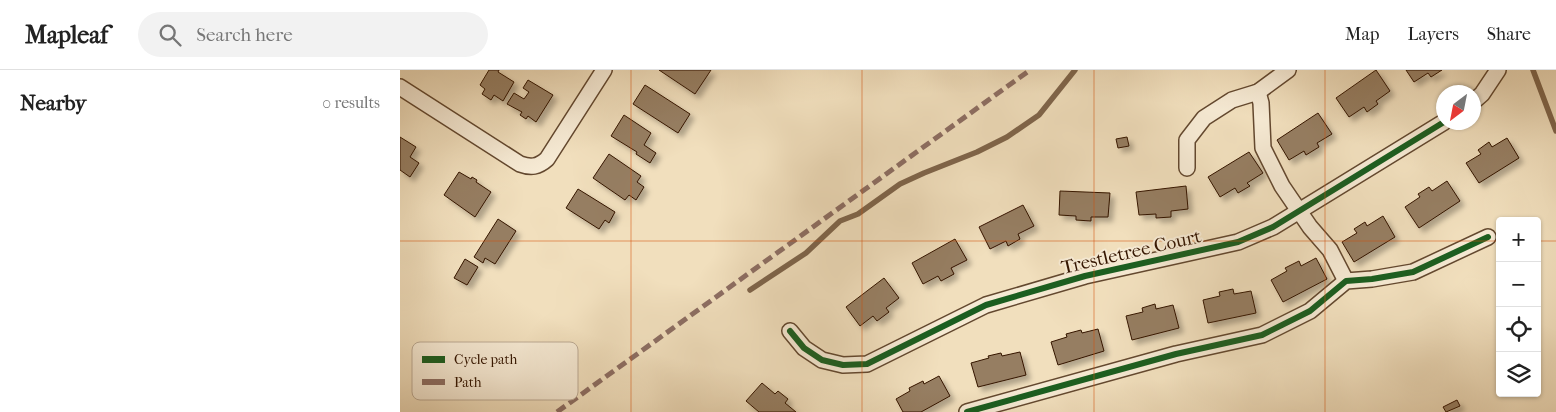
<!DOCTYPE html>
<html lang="en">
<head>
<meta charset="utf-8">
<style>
	:root { --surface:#fff; --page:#f2f2f2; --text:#222; --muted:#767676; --line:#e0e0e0 }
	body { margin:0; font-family:"IM FELL French Canon",serif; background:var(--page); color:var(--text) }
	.controls { position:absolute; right:15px; bottom:15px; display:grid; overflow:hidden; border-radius:5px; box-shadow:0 1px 4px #0004 }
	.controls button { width:45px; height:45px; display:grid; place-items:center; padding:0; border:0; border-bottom:1px solid var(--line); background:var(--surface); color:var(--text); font:25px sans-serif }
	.compass { position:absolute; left:1036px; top:15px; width:45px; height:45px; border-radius:50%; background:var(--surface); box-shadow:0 1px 4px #0004; rotate:212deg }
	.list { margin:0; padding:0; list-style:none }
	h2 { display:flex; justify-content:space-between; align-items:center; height:65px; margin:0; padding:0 20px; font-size:21px }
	h2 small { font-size:16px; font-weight:400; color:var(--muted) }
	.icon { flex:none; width:28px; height:28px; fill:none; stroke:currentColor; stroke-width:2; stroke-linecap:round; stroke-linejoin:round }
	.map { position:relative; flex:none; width:1156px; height:342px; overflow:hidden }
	header { display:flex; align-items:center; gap:30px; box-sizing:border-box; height:70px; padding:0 25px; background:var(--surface); border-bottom:1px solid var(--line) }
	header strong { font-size:24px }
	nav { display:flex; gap:28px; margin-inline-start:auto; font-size:18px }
	.search { width:350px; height:45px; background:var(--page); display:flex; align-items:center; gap:12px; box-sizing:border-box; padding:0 18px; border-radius:28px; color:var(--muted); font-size:19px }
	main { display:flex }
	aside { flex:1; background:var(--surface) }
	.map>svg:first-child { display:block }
</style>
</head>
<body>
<header>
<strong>Mapleaf</strong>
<div class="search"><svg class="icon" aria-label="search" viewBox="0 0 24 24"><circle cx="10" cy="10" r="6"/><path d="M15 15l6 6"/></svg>Search here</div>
<nav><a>Map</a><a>Layers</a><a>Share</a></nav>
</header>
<main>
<aside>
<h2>Nearby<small>0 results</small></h2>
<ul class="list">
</ul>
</aside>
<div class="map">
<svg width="1156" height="342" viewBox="0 0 1156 342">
	<defs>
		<filter id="shadow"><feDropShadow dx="4.5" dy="4.5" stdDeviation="2.5" flood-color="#0004"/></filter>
	</defs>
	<rect width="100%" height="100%" fill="#f1dfbd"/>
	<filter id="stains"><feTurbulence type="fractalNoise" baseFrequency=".004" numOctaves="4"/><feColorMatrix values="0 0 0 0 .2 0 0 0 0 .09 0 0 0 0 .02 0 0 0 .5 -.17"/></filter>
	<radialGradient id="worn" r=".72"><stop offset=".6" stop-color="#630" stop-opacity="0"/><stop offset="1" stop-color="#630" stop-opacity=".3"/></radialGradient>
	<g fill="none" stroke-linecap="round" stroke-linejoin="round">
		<g stroke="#7f654b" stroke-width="5.5">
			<path d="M1133,0L1156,61"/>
			<path d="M350,220L406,183L440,151L458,144L500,114L524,103L577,82L607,67L639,45L675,0"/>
		</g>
	</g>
	<g fill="#967e62" stroke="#341500" filter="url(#shadow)">
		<path d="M89,0H99L98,2L114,12L103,31L94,25L91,30L82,24L85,19L80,15Z"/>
		<path d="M259,0H311L295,24Z"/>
		<path d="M976,0L990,21L976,31L978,34L967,42L964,37L949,47L936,28Z"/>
		<path d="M1006,0H1042L1031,7L1028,3L1014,12Z"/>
		<path d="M128,10L153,25L136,52L128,46L126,49L120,45L122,42L107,34L114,23L124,29L129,22L123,18Z"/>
		<path d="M245,15L290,44L278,63L233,34Z"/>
		<path d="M918,43L932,64L917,73L919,77L906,85L904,81L889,90L877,70Z"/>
		<path d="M224,45L251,63L244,75L256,83L250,93L236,84L237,82L211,66Z"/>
		<path d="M0,67L16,77L10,87L19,93L10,107L0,100Z"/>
		<path d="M727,67L729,76L718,78L716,69Z"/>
		<path d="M1107,68L1119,88L1079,113L1066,93L1081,84L1078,80L1089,72L1092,77Z"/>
		<path d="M849,82L863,103L847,113L850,116L838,123L835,118L820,127L808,107Z"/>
		<path d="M209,84L241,106L237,112L244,117L236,130L229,125L225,130L193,108Z"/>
		<path d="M59,102L71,109L72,107L77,110L76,112L91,122L75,147L44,125Z"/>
		<path d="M1047,111L1060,131L1019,158L1005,137L1020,127L1018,124L1029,117L1032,121Z"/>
		<path d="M786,116L788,139L771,141V147L756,148V144L739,145L736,122Z"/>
		<path d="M178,119L215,142L209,153L205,150L199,159L166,138Z"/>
		<path d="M660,121L710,123L708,147H691V151L676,150V146L659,145Z"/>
		<path d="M623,135L634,156L618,164L620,169L608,176L606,171L590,179L579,157Z"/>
		<path d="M983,146L995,167L954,192L942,172L957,163L954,159L965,152L967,156Z"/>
		<path d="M98,149L116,161L95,194L85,188L83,193L74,187Z"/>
		<path d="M555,169L567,190L551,198L554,204L541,211L538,206L523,214L512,193Z"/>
		<path d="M916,188L927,209L883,232L871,210L887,201L885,198L899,191L901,196Z"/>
		<path d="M65,189L78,197L67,215L54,208Z"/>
		<path d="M484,208L499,228L486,238L489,242L477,251L473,246L460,256L446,237Z"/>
		<path d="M833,219L834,224L851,221L856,243L808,253L803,230L820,226L819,222Z"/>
		<path d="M755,234L756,239L773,235L779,258L732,270L726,246L743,242L742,238Z"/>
		<path d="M698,259L704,281L658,295L651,272L667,267L666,264L681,260L682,263Z"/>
		<path d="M620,282L626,305L578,317L571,293L589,288L588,286L601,283L602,286Z"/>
		<path d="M539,306L550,326L521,342H503L496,329L510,321L509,318L523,311L524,314Z"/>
		<path d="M362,313L375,324L378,321L388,329L385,333L396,342H359L346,331Z"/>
		<path d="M1057,330L1060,336L1046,342L1043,337Z"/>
	</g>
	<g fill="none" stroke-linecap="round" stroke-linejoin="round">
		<g stroke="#63482f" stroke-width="18">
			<g id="street">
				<path d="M0,17L120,94C131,98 138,97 147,89L204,0"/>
				<path d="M858,22L861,33L863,78L882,116L910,157L930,180L946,211"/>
				<path d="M1074,31L1082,24L1098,0"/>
				<path d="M787,98V70L804,48L832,30L858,22L888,0"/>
				<path d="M390,261L404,278L422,290L443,295L467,294L586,235L685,206L838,172L873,157L1044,52"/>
				<path d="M567,342L776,284L862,265L910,241L946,211L972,209L1013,202L1088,167"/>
			</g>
		</g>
		<use href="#street" stroke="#f6ead4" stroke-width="15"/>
		<path stroke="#8d6e63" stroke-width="5" stroke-dasharray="10 5" stroke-linecap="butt" d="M157,342L630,0"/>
		<g stroke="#f6ead4" stroke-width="9">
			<g id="cycleway">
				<path d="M390,261L404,278L422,290L443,295L467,294L586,235L685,206L838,172L873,157L1044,52"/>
				<path d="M567,342L776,284L862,265L910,241L946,211L972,209L1013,202L1088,167"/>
			</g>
		</g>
		<use href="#cycleway" stroke="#1b5e20" stroke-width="6"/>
	</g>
	<path fill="none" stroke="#d6520b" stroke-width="1" stroke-opacity="0.55" d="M231,0V342M462,0V342M694,0V342M925,0V342M0,171H1100M1137,171H1156"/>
	<g text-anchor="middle" stroke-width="4" stroke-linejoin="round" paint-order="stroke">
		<g font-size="19" fill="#341500" stroke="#f6ead4">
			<text transform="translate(731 181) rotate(-13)" y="7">Trestletree Court</text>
		</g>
	</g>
	<rect x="12" y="272" width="166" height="58" rx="8" fill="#f6ead4" stroke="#bcaa94" stroke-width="1"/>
	<rect x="22" y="286" width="23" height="7" fill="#1b5e20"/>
	<rect x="22" y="309" width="23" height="6" fill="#8d6e63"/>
	<g font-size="14" fill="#341500">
		<text x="54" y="294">Cycle path</text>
		<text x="54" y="317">Path</text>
	</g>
	<rect width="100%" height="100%" filter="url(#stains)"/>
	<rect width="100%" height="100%" fill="url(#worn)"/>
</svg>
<div class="controls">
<button>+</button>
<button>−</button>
<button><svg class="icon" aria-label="locate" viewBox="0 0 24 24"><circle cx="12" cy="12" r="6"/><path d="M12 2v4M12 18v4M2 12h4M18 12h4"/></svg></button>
<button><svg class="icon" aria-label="layers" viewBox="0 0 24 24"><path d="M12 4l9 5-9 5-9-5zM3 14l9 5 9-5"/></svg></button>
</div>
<svg class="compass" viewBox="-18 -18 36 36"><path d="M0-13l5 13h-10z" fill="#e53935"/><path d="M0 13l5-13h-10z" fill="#767676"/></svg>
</div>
</main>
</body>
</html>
